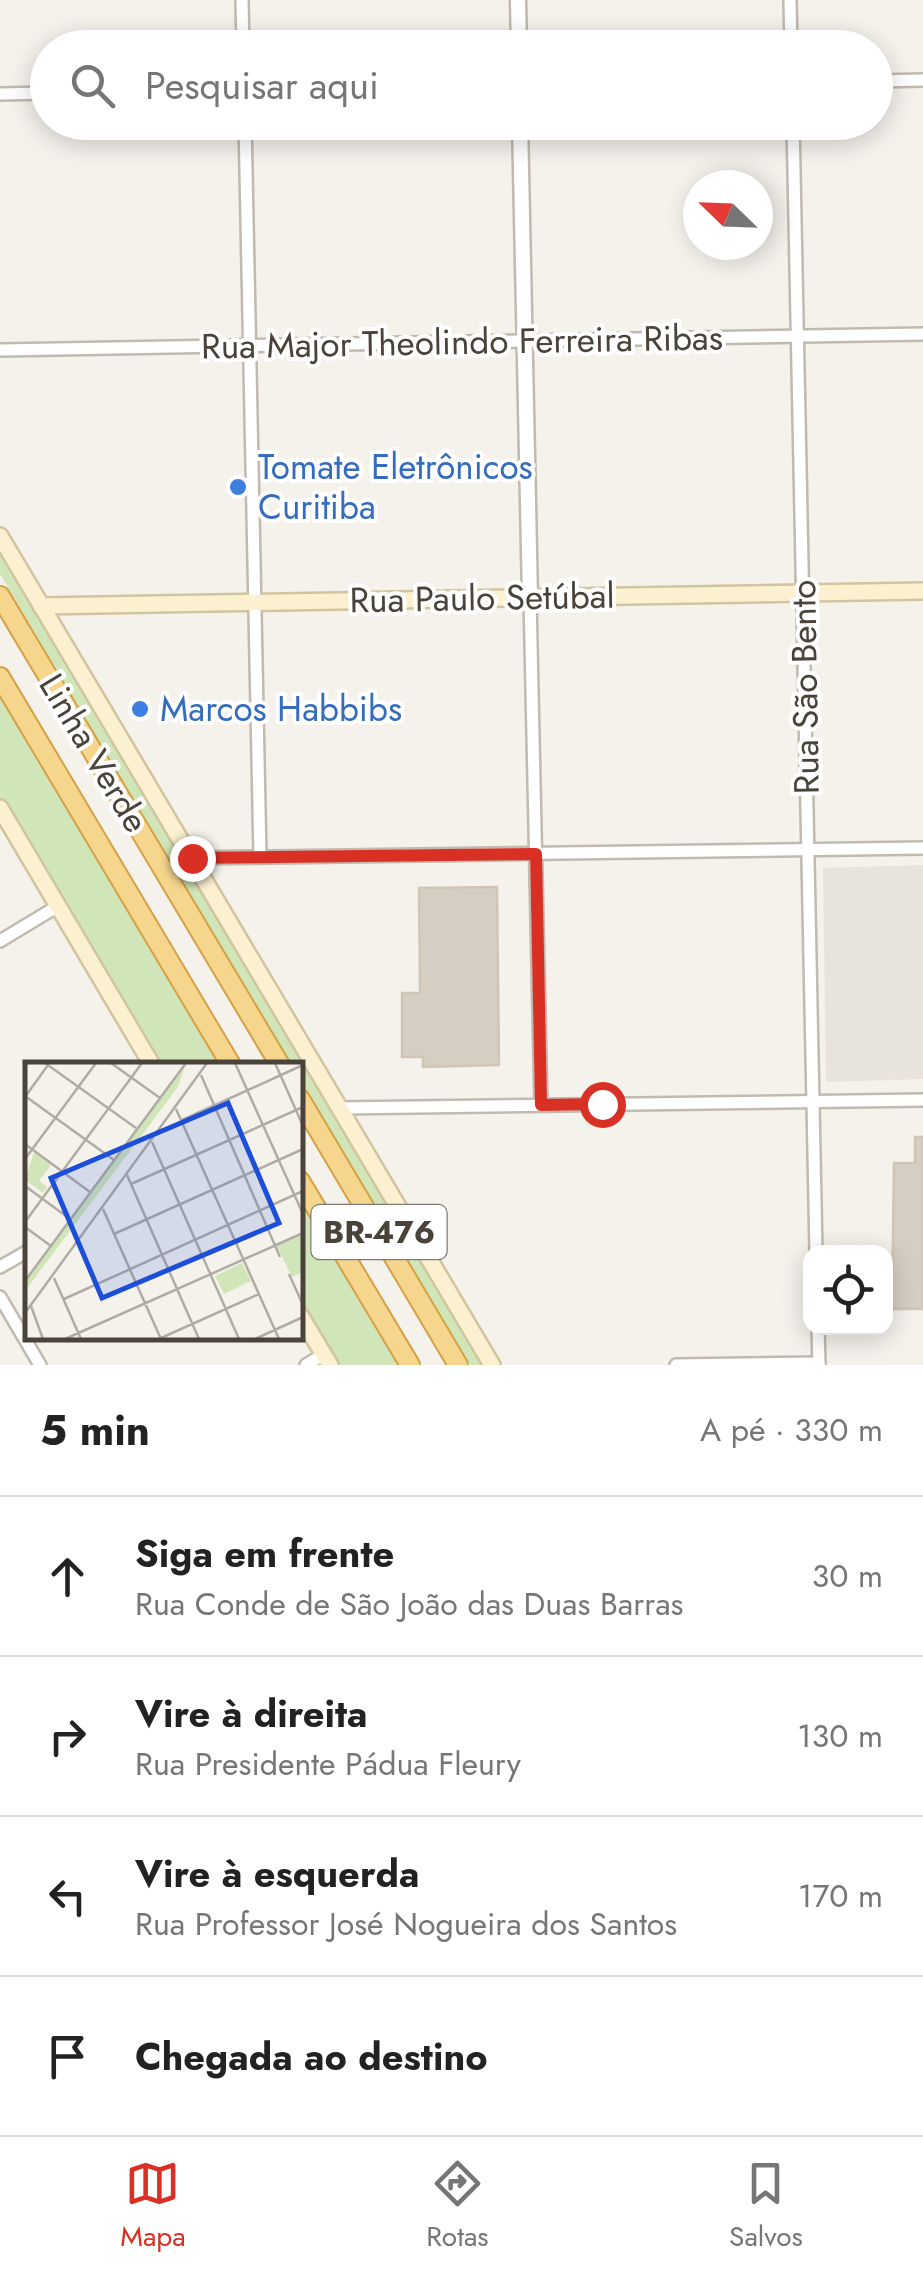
<!DOCTYPE html>
<html lang="pt">
<head>
<meta charset="utf-8">
<style>
	:root { --surface:#fff; --page:#f6f6f6; --text:#222; --muted:#767676; --line:#e0e0e0; --accent:#d93025 }
	body { margin:0; font-family:Jost,sans-serif; background:var(--page); color:var(--text) }
	.controls { position:absolute; right:30px; bottom:30px; display:grid; overflow:hidden; border-radius:20px; box-shadow:0 5px 25px #0003 }
	.controls button { width:90px; height:90px; display:grid; place-items:center; padding:0; border:0; border-bottom:2px solid var(--line); background:var(--surface); color:var(--text); font:50px sans-serif }
	.compass { position:absolute; left:683px; top:170px; width:90px; height:90px; border-radius:50%; background:var(--surface); box-shadow:0 5px 25px #0003; rotate:293deg }
	.stop { position:absolute; width:30px; height:30px; margin:-22px; border:8px solid #d93025; border-radius:50%; background:#fff }
	.stop.end { background:#d93025; border-color:#fff; box-shadow:0 2px 10px #0008 }
	.list { margin:0; padding:0; list-style:none }
	h2 { display:flex; justify-content:space-between; align-items:center; height:130px; margin:0; padding:0 40px; font-size:42px }
	h2 small { font-size:32px; font-weight:400; color:var(--muted) }
	.list li { display:grid; grid-template-columns:65px 1fr auto; gap:30px; align-items:center; box-sizing:border-box; height:160px; padding:0 40px; border-top:2px solid var(--line) }
	.list b { display:block; font-size:38px; white-space:nowrap }
	.list p { margin:0; font-size:32px; white-space:nowrap; color:var(--muted) }
	.list em { font-size:32px; font-style:normal; color:var(--muted) }
	.icon { flex:none; width:55px; height:55px; fill:none; stroke:currentColor; stroke-width:2; stroke-linecap:round; stroke-linejoin:round }
	.map { position:relative; flex:none; width:923px; height:1365px; overflow:hidden }
	.search { position:absolute; background:var(--surface); box-shadow:0 5px 25px #0003; left:30px; right:30px; top:30px; height:110px; display:flex; align-items:center; gap:25px; box-sizing:border-box; padding:0 35px; border-radius:55px; color:var(--muted); font-size:38px }
	.sheet { height:770px; background:var(--surface) }
	nav { display:flex; justify-content:space-around; align-items:center; box-sizing:border-box; height:140px; border-top:2px solid var(--line); background:var(--surface); font-size:28px; color:var(--muted) }
	nav a { display:grid; justify-items:center; gap:5px }
	nav .on { color:var(--accent) }
	.map>svg:first-child { display:block }
</style>
</head>
<body>
<div class="map">
<svg width="923" height="1365" viewBox="0 0 923 1365">
	<rect width="100%" height="100%" fill="#f5f2ec"/>
	<path fill="#e9e4db" d="M923,865V1079L826,1082L823,868Z"/>
	<g fill="#d1e6b8">
		<path d="M0,549L485,1365H470L300,1079V1065H292L0,574Z"/>
		<path d="M0,696L220,1065H159L0,800Z"/>
		<path d="M300,1200L398,1365H338L300,1301Z"/>
	</g>
	<g fill="#d6cec2" stroke="#d0c6b6" stroke-width="2.5">
		<path d="M497,887L499,1065L423,1067V1057H402V993H420L419,888Z"/>
		<path d="M915,1137H923V1309H892L894,1163H915Z"/>
	</g>
	<g fill="none" stroke-linecap="round" stroke-linejoin="round">
		<g stroke="#c0baaf" stroke-width="16">
			<g id="minor">
				<path d="M242,0L243,48"/>
				<path d="M790,0L791,48"/>
				<path d="M876,81L923,80"/>
				<path d="M0,94L48,93"/>
				<path d="M245,122L260,857"/>
				<path d="M793,122L816,1252"/>
				<path d="M0,350L923,334"/>
				<path d="M530,598L541,1105"/>
				<path d="M192,858L923,848"/>
				<path d="M0,941L58,906"/>
				<path d="M340,1108L923,1100"/>
				<path d="M0,1267L28,1251"/>
				<path d="M0,1297L40,1365"/>
				<path d="M818,1328L819,1365"/>
				<path d="M306,1365L324,1354"/>
				<path d="M676,1365L819,1363"/>
			</g>
		</g>
		<g stroke="#c0baaf" stroke-width="19">
			<g id="tertiary">
				<path d="M518,0L519,48"/>
				<path d="M520,122L530,598"/>
			</g>
		</g>
		<g stroke="#d1c59f" stroke-width="20">
			<g id="secondary">
				<path d="M0,536L492,1365"/>
				<path d="M41,606L923,591"/>
				<path d="M0,808L152,1065"/>
				<path d="M300,1315L330,1365"/>
			</g>
		</g>
		<g stroke="#d4a147" stroke-width="22">
			<g id="trunk">
				<path d="M0,596L280,1065"/>
				<path d="M0,677L231,1065"/>
				<path d="M300,1099L458,1365"/>
				<path d="M300,1181L410,1365"/>
			</g>
		</g>
		<use href="#minor" stroke="#fff" stroke-width="11"/>
		<use href="#tertiary" stroke="#fff" stroke-width="14"/>
		<use href="#secondary" stroke="#fbf1d0" stroke-width="15"/>
		<use href="#trunk" stroke="#f6d68d" stroke-width="18"/>
	</g>
	<g fill="none" stroke-linecap="round" stroke-linejoin="round">
		<path stroke="#d93025" stroke-width="12" d="M192,858L536,854L541,1105L602,1104"/>
	</g>
	<g fill="#3f7fe0" stroke="#fff" stroke-width="4">
		<circle cx="238" cy="487" r="10"/>
		<circle cx="140" cy="709" r="10"/>
	</g>
	<g text-anchor="middle" stroke-width="8" stroke-linejoin="round" paint-order="stroke">
		<rect fill="#fff" stroke="#807b75" stroke-width="2.5" x="311.5" y="1205" width="135" height="54" rx="8"/>
		<g font-size="32" font-weight="bold" fill="#49433a">
			<text x="379" y="1243">BR-476</text>
		</g>
		<g font-size="35" fill="#49433a" stroke="#fff">
			<text transform="translate(462 342) rotate(-1)" y="12">Rua Major Theolindo Ferreira Ribas</text>
			<text transform="translate(482 598) rotate(-1)" y="12">Rua Paulo Setúbal</text>
			<text transform="translate(805 687) rotate(-91)" y="12">Rua São Bento</text>
			<text transform="translate(94 753) rotate(59)" y="12">Linha Verde</text>
		</g>
		<g font-size="35" fill="#366cbe" stroke="#fff" text-anchor="start">
			<text x="258" y="479">Tomate Eletrônicos<tspan x="258" dy="40">Curitiba</tspan></text>
			<text x="160" y="721">Marcos Habbibs</text>
		</g>
	</g>
	<g transform="translate(25 1062)">
		<rect width="278" height="278" fill="#f5f2ec"/>
		<path d="M161,1L153,25L0,229V221ZM9,90L26,103L14,119L22,125L18,131L0,118ZM277,173V210L267,215L252,184ZM217,201L226,219L199,232L190,214Z" fill="#d1e6b8"/>
		<path fill="none" stroke="#b0aca5" stroke-width="2.5" d="M20,1L111,66M86,1L135,36M210,1L278,152M250,1L278,64M176,13L255,195M0,34L89,98M0,35L23,3M151,47L254,277M157,58L278,3M127,80L214,277M0,82L65,130M0,97L71,1M102,113L174,277M106,122L278,45M0,124L45,157M78,147L136,277M0,160L117,1M0,165L26,184M89,172L278,87M53,180L71,222M264,212L278,243M29,216L56,277M0,219L161,1M39,237L278,129M6,244L18,277M0,251L182,1M136,276L234,232M40,277L278,171M230,277L278,255"/>
		<path fill="#1d4ed8" fill-opacity="0.15" stroke="#1d4ed8" stroke-width="5" d="M203,41L254,161L77,236L26,116Z"/>
		<rect width="278" height="278" fill="none" stroke="#49433a" stroke-width="5"/>
	</g>
</svg>
<div class="controls">
<button><svg class="icon" aria-label="locate" viewBox="0 0 24 24"><circle cx="12" cy="12" r="6"/><path d="M12 2v4M12 18v4M2 12h4M18 12h4"/></svg></button>
</div>
<svg class="compass" viewBox="-18 -18 36 36"><path d="M0-13l5 13h-10z" fill="#e53935"/><path d="M0 13l5-13h-10z" fill="#767676"/></svg>
<div class="stop" style="left:602px;top:1104px"></div>
<div class="stop end" style="left:192px;top:858px"></div>
<div class="search"><svg class="icon" aria-label="search" viewBox="0 0 24 24"><circle cx="10" cy="10" r="6"/><path d="M15 15l6 6"/></svg>Pesquisar aqui</div>
</div>
<section class="sheet">
<h2>5 min<small>A pé · 330 m</small></h2>
<ul class="list">
<li><svg class="icon" aria-label="ahead" viewBox="0 0 24 24"><path d="M12 20V5M6 11l6-6 6 6"/></svg><div><b>Siga em frente</b><p>Rua Conde de São João das Duas Barras</p></div><em>30 m</em></li>
<li><svg class="icon" aria-label="right" viewBox="0 0 24 24"><path d="M7 20v-9h11M14 6l5 5-5 5"/></svg><div><b>Vire à direita</b><p>Rua Presidente Pádua Fleury</p></div><em>130 m</em></li>
<li><svg class="icon" aria-label="left" viewBox="0 0 24 24"><path d="M17 20v-9H6M10 6l-5 5 5 5"/></svg><div><b>Vire à esquerda</b><p>Rua Professor José Nogueira dos Santos</p></div><em>170 m</em></li>
<li><svg class="icon" aria-label="arrive" viewBox="0 0 24 24"><path d="M6 21V4h12l-3 4 3 4H6"/></svg><div><b>Chegada ao destino</b></div></li>
</ul>
</section>
<nav>
<a class="on"><svg class="icon" aria-label="map" viewBox="0 0 24 24"><path d="M3 6l6-2 6 2 6-2v14l-6 2-6-2-6 2zM9 4v14M15 6v14"/></svg>Mapa</a>
<a><svg class="icon" aria-label="directions" viewBox="0 0 24 24"><path d="M12 3l9 9-9 9-9-9zM9 14v-3h6M13 9l2 2-2 2"/></svg>Rotas</a>
<a><svg class="icon" aria-label="saved" viewBox="0 0 24 24"><path d="M7 4h10v16l-5-4-5 4z"/></svg>Salvos</a>
</nav>
</body>
</html>
